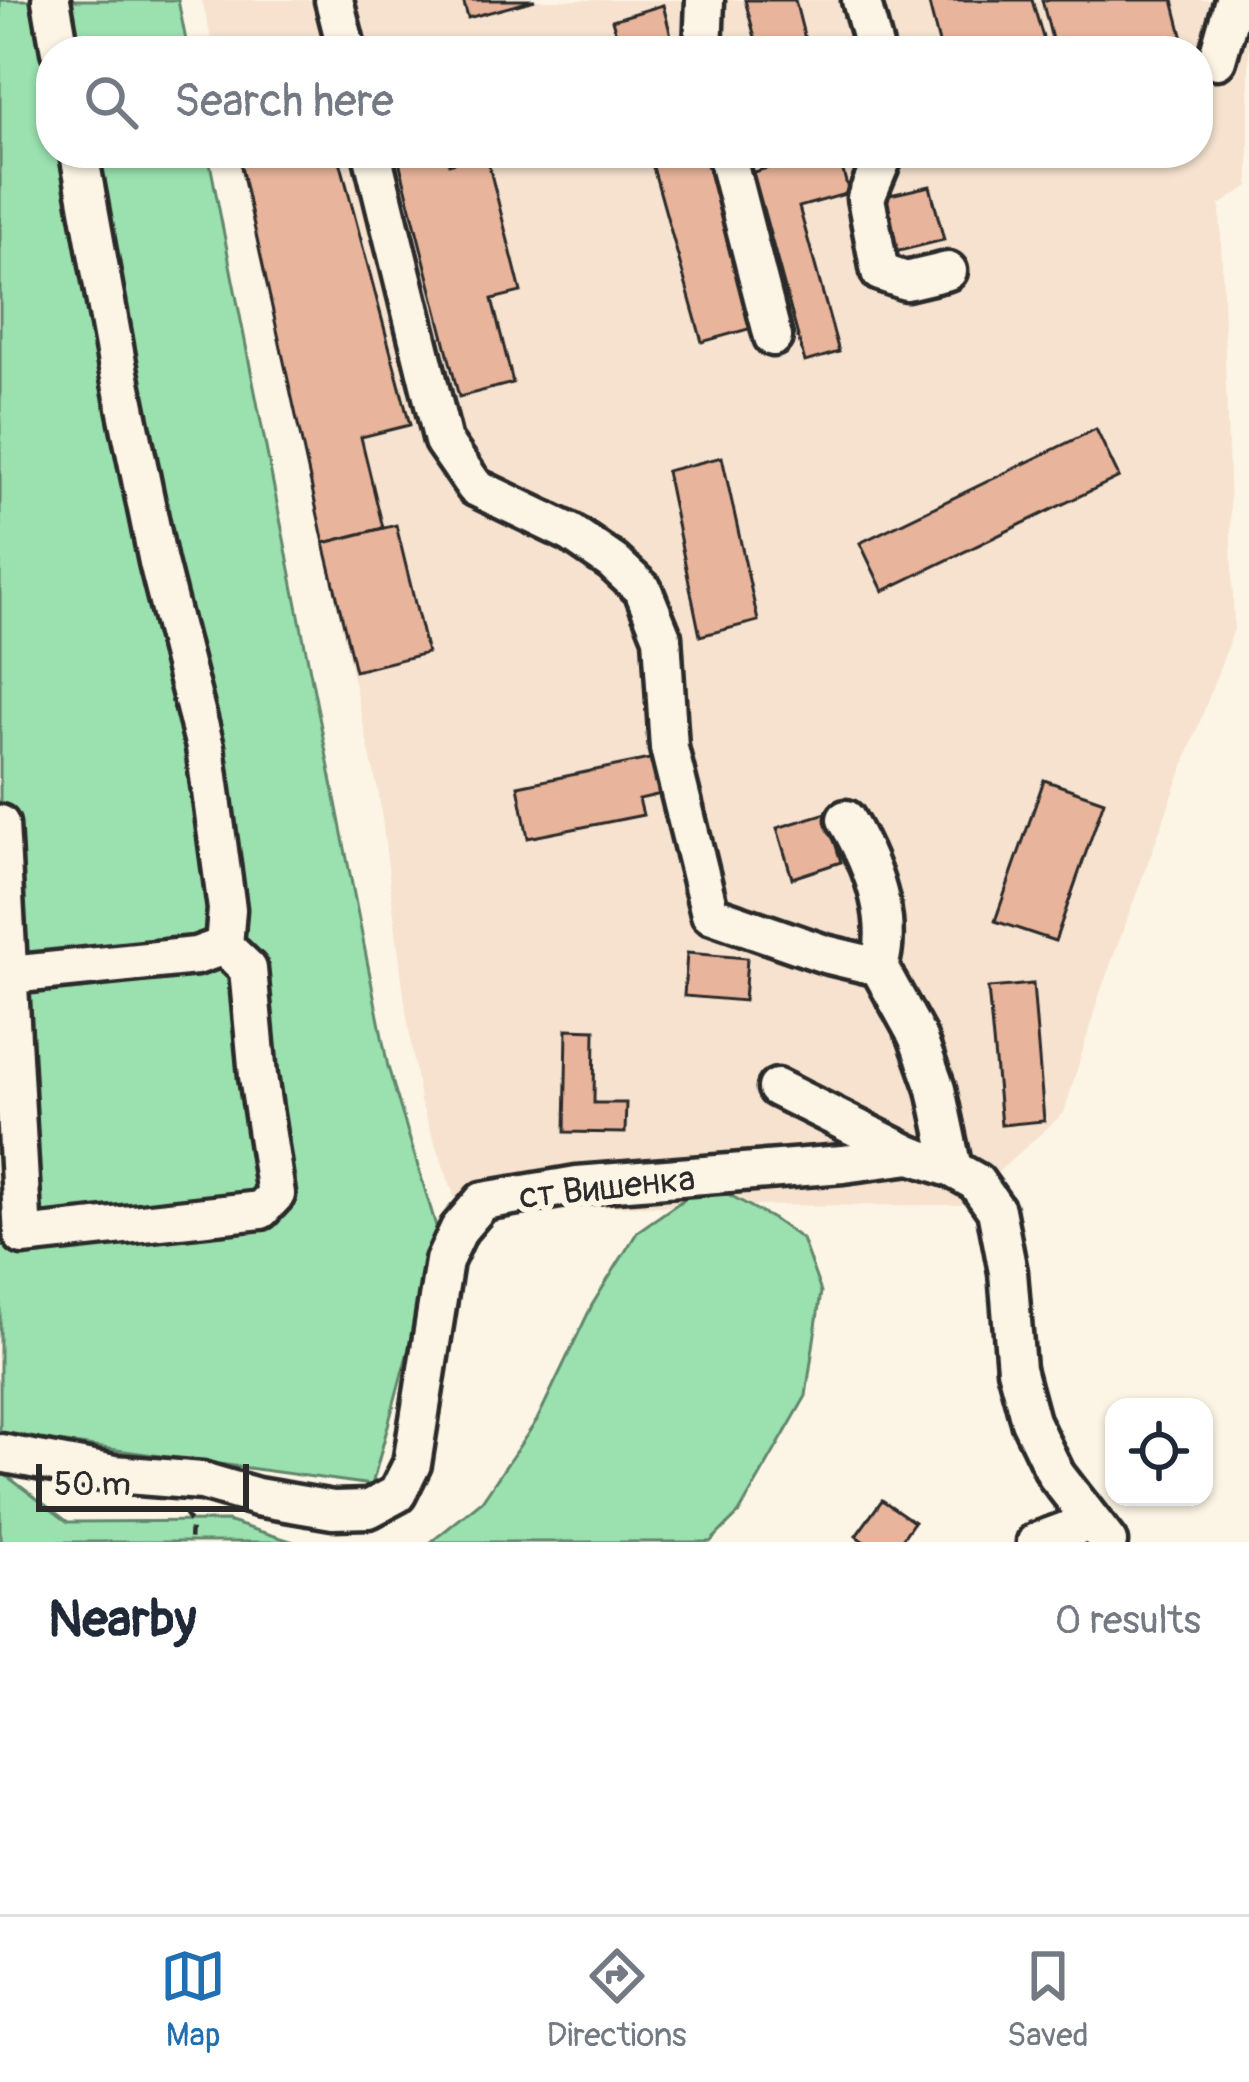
<!DOCTYPE html>
<html lang="en">
<head>
<meta charset="utf-8">
<style>
	:root { --surface:#fff; --page:#f6f6f7; --text:#1f2937; --muted:#747a83; --line:#e0e1e3; --accent:#1f6fb2 }
	body { margin:0; font-family:Pangolin,sans-serif; background:var(--page); color:var(--text) }
	.controls { position:absolute; right:36px; bottom:36px; display:grid; overflow:hidden; border-radius:24px; box-shadow:0 3px 9px #0004 }
	.controls button { width:108px; height:108px; display:grid; place-items:center; padding:0; border:0; border-bottom:3px solid var(--line); background:var(--surface); color:var(--text); font:60px sans-serif }
	.scale { position:absolute; left:36px; bottom:30px; width:213px; box-sizing:border-box; padding-left:12px; border:6px solid #2b2b2b; border-top:0; font-size:33px; line-height:42px; white-space:nowrap; color:#2b2b2b; -webkit-text-stroke:9px #fcf5e5; paint-order:stroke }
	.list { margin:0; padding:0; list-style:none }
	h2 { display:flex; justify-content:space-between; align-items:center; height:156px; margin:0; padding:0 48px; font-size:51px }
	h2 small { font-size:39px; font-weight:400; color:var(--muted) }
	.icon { flex:none; width:66px; height:66px; fill:none; stroke:currentColor; stroke-width:2; stroke-linecap:round; stroke-linejoin:round }
	.map { position:relative; flex:none; width:1249px; height:1542px; overflow:hidden }
	.search { position:absolute; background:var(--surface); box-shadow:0 3px 9px #0004; left:36px; right:36px; top:36px; height:132px; display:flex; align-items:center; gap:30px; box-sizing:border-box; padding:0 42px; border-radius:48px; color:var(--muted); font-size:45px }
	.sheet { height:372px; background:var(--surface) }
	nav { display:flex; justify-content:space-around; align-items:center; box-sizing:border-box; height:168px; border-top:3px solid var(--line); background:var(--surface); font-size:33px; color:var(--muted) }
	nav a { display:grid; justify-items:center; gap:6px }
	nav .on { color:var(--accent) }
	.map>svg:first-child { display:block }
</style>
</head>
<body>
<div class="map">
<svg width="1249" height="1542" viewBox="0 0 1249 1542">
	<rect width="100%" height="100%" fill="#fcf5e5"/>
	<filter id="ink" filterUnits="userSpaceOnUse"><feTurbulence type="fractalNoise" baseFrequency=".00833" numOctaves="2"/><feDisplacementMap in="SourceGraphic" scale="24" xChannelSelector="R" yChannelSelector="G"/><feConvolveMatrix kernelMatrix="1 2 1 2 8 2 1 2 1" color-interpolation-filters="sRGB"/></filter>
	<g filter="url(#ink)">
		<path fill="#f6e2cf" d="M202,0H1249V186L1220,205L1234,629L1100,993L1064,1113L961,1205L458,1207L420,1101L405,1003L379,795L236,153H1198V51H214Z"/>
		<g fill="#9ae1af" stroke="#62866d" stroke-width="3">
			<path d="M0,0H178L188,51H51V153H208L388,1067L439,1236L372,1485L0,1434Z"/>
			<path d="M728,1194L773,1219L802,1239L821,1292L806,1396L739,1513L710,1542H431L482,1501L537,1420L592,1305L638,1231L690,1195Z"/>
			<path d="M0,1471L68,1522L227,1521L294,1542H0Z"/>
		</g>
		<g fill="#e8b49b" stroke="#2b2b2b" stroke-width="3">
			<path d="M463,0H535L468,18Z"/>
			<path d="M745,0H795L808,51H734L757,45Z"/>
			<path d="M928,0H1032L1047,51H941Z"/>
			<path d="M1042,0H1173L1186,51H1055Z"/>
			<path d="M663,5L675,51H621L612,20Z"/>
			<path d="M238,153H338L410,425L361,437L383,528L324,543Z"/>
			<path d="M397,153H447L449,164L486,154L521,292L492,299L513,383L459,397Z"/>
			<path d="M649,153H704L752,328L702,342Z"/>
			<path d="M783,153H838L849,193L799,207L839,352L805,362L753,172L786,163Z"/>
			<path d="M930,186L944,240L895,252L881,197Z"/>
			<path d="M1096,429L1119,477L883,591L860,543Z"/>
			<path d="M722,457L758,621L700,636L666,471Z"/>
			<path d="M396,525L427,653L355,671L324,543Z"/>
			<path d="M654,758L661,794L639,799L643,815L528,838L518,786Z"/>
			<path d="M1044,780L1104,801L1055,941L995,921Z"/>
			<path d="M826,813L841,862L792,878L777,828Z"/>
			<path d="M687,953L747,958L744,1001L684,996Z"/>
			<path d="M1033,984L1044,1121L1001,1125L988,988Z"/>
			<path d="M567,1029L595,1030L594,1103H626L625,1133L565,1132Z"/>
			<path d="M882,1500L914,1522L900,1542H864L856,1536Z"/>
		</g>
		<g fill="none" stroke-linecap="round" stroke-linejoin="round">
			<g stroke="#2b2b2b" stroke-width="45">
				<g id="minor">
					<path d="M51,0L60,51"/>
					<path d="M334,0L347,51"/>
					<path d="M861,0L875,51"/>
					<path d="M703,51L705,0"/>
					<path d="M1217,60L1234,0"/>
					<path d="M372,153L443,441L475,487L571,533L613,562L643,590L662,637L669,748L710,914L825,954L879,967L917,1036L936,1089L953,1169"/>
					<path d="M726,153L773,337"/>
					<path d="M885,153L866,198L880,272L906,281L948,271"/>
					<path d="M846,819C871,862 894,917 879,967"/>
					<path d="M0,824L23,1236L261,1210L276,1194L258,1076L248,969L224,946L227,909L205,747L158,562L117,363L79,153"/>
					<path d="M0,976L196,956L224,946"/>
					<path d="M777,1088L911,1155"/>
					<path d="M0,1453L114,1474L202,1481L257,1497L333,1510L369,1509L397,1494L412,1464L444,1261L459,1229L483,1201L577,1185L843,1164L911,1155L953,1169L976,1182L996,1210L1008,1272L1016,1369L1030,1421L1056,1475L1108,1542"/>
					<path d="M1036,1542L1090,1522"/>
				</g>
			</g>
			<path stroke="#2b2b2b" stroke-width="4.5" stroke-dasharray="9 9" stroke-linecap="butt" d="M184,1514L191,1523L190,1542"/>
			<use href="#minor" stroke="#fcf5e5" stroke-width="36"/>
		</g>
	</g>
	<g text-anchor="middle" stroke-width="12" stroke-linejoin="round" paint-order="stroke">
		<g font-size="36" fill="#2b2b2b" stroke="#fcf5e5">
			<text transform="translate(607 1186) rotate(-6)" y="13">ст Вишенка</text>
		</g>
	</g>
</svg>
<div class="controls">
<button><svg class="icon" aria-label="locate" viewBox="0 0 24 24"><circle cx="12" cy="12" r="6"/><path d="M12 2v4M12 18v4M2 12h4M18 12h4"/></svg></button>
</div>
<div class="scale">50 m</div>
<div class="search"><svg class="icon" aria-label="search" viewBox="0 0 24 24"><circle cx="10" cy="10" r="6"/><path d="M15 15l6 6"/></svg>Search here</div>
</div>
<section class="sheet">
<h2>Nearby<small>0 results</small></h2>
<ul class="list">
</ul>
</section>
<nav>
<a class="on"><svg class="icon" aria-label="map" viewBox="0 0 24 24"><path d="M3 6l6-2 6 2 6-2v14l-6 2-6-2-6 2zM9 4v14M15 6v14"/></svg>Map</a>
<a><svg class="icon" aria-label="directions" viewBox="0 0 24 24"><path d="M12 3l9 9-9 9-9-9zM9 14v-3h6M13 9l2 2-2 2"/></svg>Directions</a>
<a><svg class="icon" aria-label="saved" viewBox="0 0 24 24"><path d="M7 4h10v16l-5-4-5 4z"/></svg>Saved</a>
</nav>
</body>
</html>
